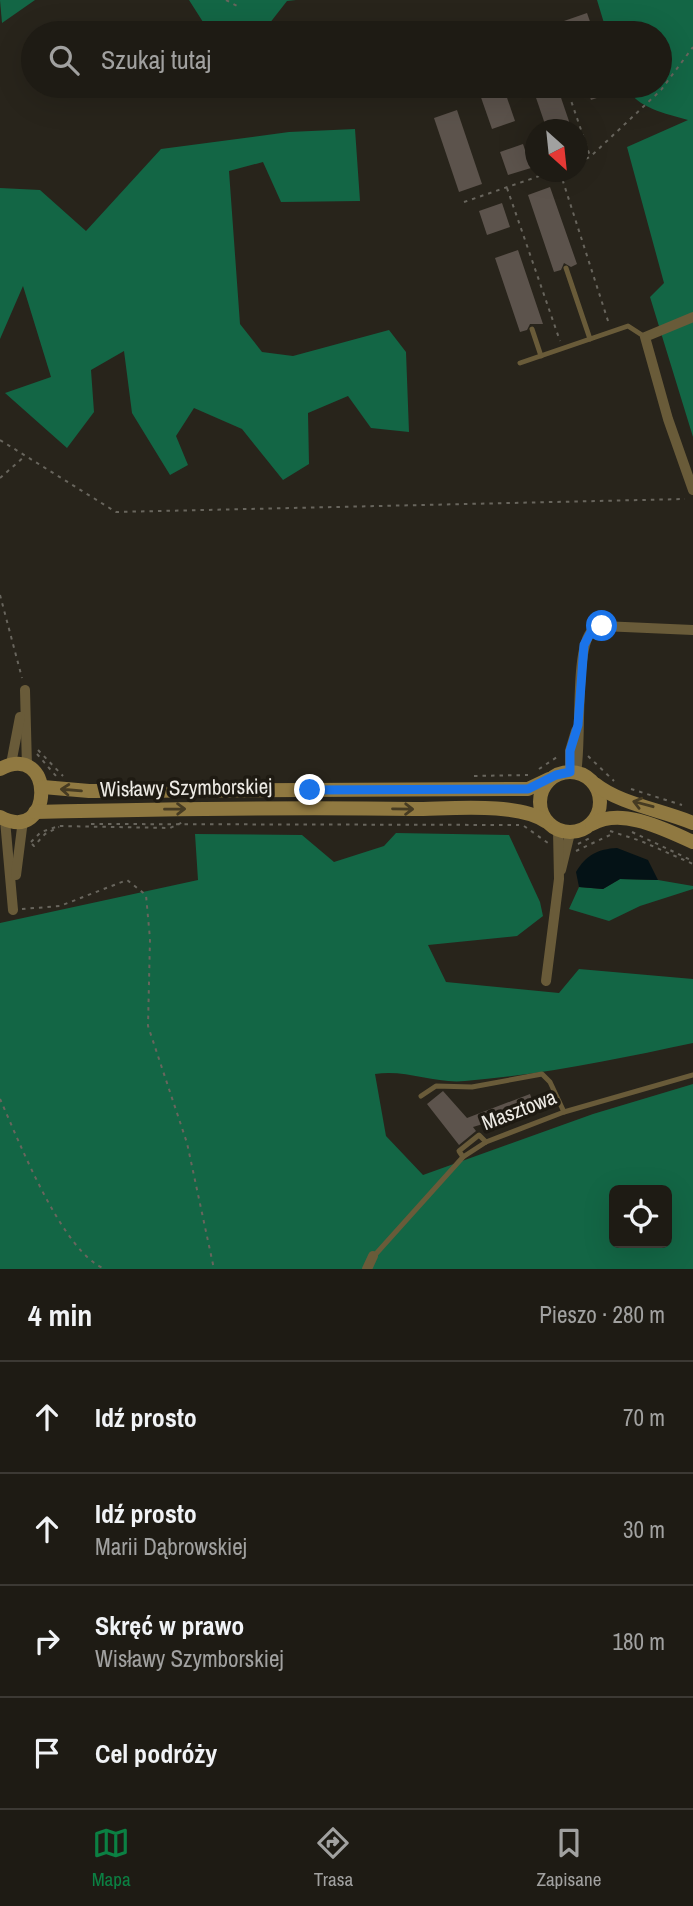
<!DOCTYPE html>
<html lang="pl">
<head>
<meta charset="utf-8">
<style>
	:root { --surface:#1e1b14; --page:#26241d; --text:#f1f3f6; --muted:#a1a1a0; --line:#3c3934; --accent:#0b8043 }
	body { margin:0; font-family:"Archivo Narrow",sans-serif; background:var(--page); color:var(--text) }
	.controls { position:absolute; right:21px; bottom:21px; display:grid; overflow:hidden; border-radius:10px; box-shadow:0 7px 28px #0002 }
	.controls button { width:63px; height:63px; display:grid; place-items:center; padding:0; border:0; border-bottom:2px solid var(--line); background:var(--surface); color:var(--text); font:35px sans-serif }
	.compass { position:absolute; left:525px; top:119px; width:63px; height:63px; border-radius:50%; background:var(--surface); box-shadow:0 7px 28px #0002; rotate:153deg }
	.stop { position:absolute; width:21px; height:21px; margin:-16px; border:5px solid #1a73e8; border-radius:50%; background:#fff }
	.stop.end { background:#1a73e8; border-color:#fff; box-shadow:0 2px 7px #0008 }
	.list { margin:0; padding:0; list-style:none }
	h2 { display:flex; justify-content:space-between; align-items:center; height:91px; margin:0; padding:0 28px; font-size:30px }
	h2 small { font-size:23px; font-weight:400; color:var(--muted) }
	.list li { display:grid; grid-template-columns:46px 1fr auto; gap:21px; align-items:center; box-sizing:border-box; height:112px; padding:0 28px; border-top:2px solid var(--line) }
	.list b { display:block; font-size:26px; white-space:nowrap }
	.list p { margin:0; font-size:23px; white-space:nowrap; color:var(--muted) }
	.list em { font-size:23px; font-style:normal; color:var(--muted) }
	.icon { flex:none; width:38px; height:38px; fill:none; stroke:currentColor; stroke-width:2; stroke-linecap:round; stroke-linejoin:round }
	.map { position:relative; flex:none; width:693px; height:1269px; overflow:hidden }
	.search { position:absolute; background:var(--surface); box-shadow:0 7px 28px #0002; left:21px; right:21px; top:21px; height:77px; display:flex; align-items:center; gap:18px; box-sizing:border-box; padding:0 24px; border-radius:38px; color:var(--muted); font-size:26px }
	.sheet { height:539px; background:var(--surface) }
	nav { display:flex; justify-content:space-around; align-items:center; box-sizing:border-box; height:98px; border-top:2px solid var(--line); background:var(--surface); font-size:19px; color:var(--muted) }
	nav a { display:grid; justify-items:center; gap:4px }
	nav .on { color:var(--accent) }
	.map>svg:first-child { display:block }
</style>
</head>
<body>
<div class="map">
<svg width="693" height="1269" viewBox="0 0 693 1269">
	<rect width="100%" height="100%" fill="#28241b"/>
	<g fill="#136645" fill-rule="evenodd">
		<path d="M0,0H35L2,23Z"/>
		<path d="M189,0H296L287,1L262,33H210Z"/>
		<path d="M597,0H693V437L650,297L664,283L627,147L688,120C665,113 638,109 625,86H660V33H607Z"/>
		<path d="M355,129L360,201L281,202L263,162L229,171L240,324L262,352L293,356L389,330L406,352L409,432L371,428L348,396L308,413L309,464L283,480L242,429L194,408L176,436L188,465L170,475L132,413L124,351L91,370L94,412L67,448L5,393L51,377L23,286L0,339V188L40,190L86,231L161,149L289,132Z"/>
		<path d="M396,833L509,835L540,902L543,916L517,936L428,945L446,982L559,993L579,969L693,979V1043C618,1059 541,1075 465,1081C435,1084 406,1069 375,1074L386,1136L423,1175L593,1114L693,1084V1269H0V923L198,880L195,834L302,835L334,862L384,846ZM614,1190H667V1243H614Z"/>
		<path d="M620,879L658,880L693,886V889L640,906L609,921L569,909L579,887L603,889Z"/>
	</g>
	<path fill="#041216" d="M617,848L648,860L658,880L620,879L603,889L579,887L576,872C586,855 598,849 617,848Z"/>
	<g fill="#5c534c">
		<path d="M587,13L594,33H568L564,21Z"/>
		<path d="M477,86H503L515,121L492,129Z"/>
		<path d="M532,86H557L572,130H547Z"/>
		<path d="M586,86H612L614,92L591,100Z"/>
		<path d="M457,110L482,184L459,192L434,118Z"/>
		<path d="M523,144L531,168L508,175L500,152Z"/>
		<path d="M550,187L577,264L571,267L564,263L561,270L554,272L528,195Z"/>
		<path d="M502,203L510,227L487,235L479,211Z"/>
		<path d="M518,250L543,324H530L527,330L520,332L495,258Z"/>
		<path d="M443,1091L467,1118L530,1094L535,1108L473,1127L476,1131L459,1145L427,1104Z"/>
	</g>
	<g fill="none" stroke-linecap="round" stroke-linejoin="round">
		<g stroke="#68655d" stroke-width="2" stroke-dasharray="3.5 5" stroke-linecap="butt">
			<path d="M226,0L237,6"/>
			<path d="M549,32V33"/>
			<path d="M566,86L590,156"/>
			<path d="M578,162L590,157L661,90L693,47"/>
			<path d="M560,172L609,324"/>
			<path d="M507,188L560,341"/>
			<path d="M464,202L551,172"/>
			<path d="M0,440L116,512L685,499"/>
			<path d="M0,478L25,456"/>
			<path d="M0,595L22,678"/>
			<path d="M38,750L63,776"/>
			<path d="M37,754L56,776"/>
			<path d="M588,756L614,781"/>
			<path d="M539,769L560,755"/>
			<path d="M474,776L528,775"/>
			<path d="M631,789L682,805"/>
			<path d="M91,824L519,825"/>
			<path d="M524,826L548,843"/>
			<path d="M610,831L641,841L693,864"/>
			<path d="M632,832L693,861"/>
			<path d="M31,842L41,832L59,826L170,828L183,822"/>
			<path d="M32,844L34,846L45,834L59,827"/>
			<path d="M578,844L592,837"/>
			<path d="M576,851L610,835L609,833"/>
			<path d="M22,909L60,906L127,880L146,895L150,939L148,1026L187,1143L214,1269"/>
			<path d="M0,1099C19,1141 62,1252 105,1269"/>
		</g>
		<g stroke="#695b39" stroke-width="5">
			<path d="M566,268L590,339"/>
			<path d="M532,329L541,356"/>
			<path d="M520,363L628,326L645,337"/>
			<path d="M421,1096L436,1086L472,1087L542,1074L550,1082L564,1112"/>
			<path d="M463,1157L459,1151L479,1135L486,1142"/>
			<path d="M374,1256L463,1157L486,1142L564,1112L693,1075"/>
		</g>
		<g stroke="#695b39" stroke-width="10">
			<path d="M693,317L645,337L668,419L693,490"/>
			<path d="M25,690L27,767"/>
			<path d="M11,764L20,717"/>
			<path d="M570,772V751L576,731"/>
			<path d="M576,772C582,746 574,647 592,631C595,629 598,628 602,626L693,630"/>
			<path d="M5,820L13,910"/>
			<path d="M561,870L570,833"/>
			<path d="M16,875L23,820"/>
			<path d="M546,981L559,879L558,831"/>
			<path d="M367,1269L373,1256"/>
		</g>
		<g stroke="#907941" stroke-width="14">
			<path d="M0,769C56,740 54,846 0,817"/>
			<circle cx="570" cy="802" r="30"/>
			<path d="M595,784C620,804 662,810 693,823"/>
			<path d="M43,787L89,791L528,789L549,779"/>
			<path d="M35,812C162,809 288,807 414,809C449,809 517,802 545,821"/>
			<path d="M592,824C622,807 664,829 693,842"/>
		</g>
	</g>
	<defs><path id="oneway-shaft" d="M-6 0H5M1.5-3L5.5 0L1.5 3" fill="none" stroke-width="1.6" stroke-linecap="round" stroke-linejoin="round" transform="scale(1.75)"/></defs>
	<g stroke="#463b22">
		<use href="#oneway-shaft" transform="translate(71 790) rotate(-175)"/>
		<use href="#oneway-shaft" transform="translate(643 804) rotate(-165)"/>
		<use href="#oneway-shaft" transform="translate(175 809) rotate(-1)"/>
		<use href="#oneway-shaft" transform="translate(403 809) rotate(1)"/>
	</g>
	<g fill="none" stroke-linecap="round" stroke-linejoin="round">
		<path stroke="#1a73e8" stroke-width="9" d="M310,790L528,789L556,775L570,772V751L578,725L584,645L591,632L602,626"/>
	</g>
	<g text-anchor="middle" stroke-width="7" stroke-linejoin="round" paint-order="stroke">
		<g font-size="21" fill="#edeae4" stroke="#1e1a12">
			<text transform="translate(186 788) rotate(-1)" y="7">Wisławy Szymborskiej</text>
			<text transform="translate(519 1110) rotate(-21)" y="7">Masztowa</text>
		</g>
	</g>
</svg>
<div class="controls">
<button><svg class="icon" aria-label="locate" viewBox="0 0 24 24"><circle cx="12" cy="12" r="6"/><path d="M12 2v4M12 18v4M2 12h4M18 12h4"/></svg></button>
</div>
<svg class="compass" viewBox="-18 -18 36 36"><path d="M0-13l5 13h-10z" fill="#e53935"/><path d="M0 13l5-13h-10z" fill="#a1a1a0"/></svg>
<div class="stop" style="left:602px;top:626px"></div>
<div class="stop end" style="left:310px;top:790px"></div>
<div class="search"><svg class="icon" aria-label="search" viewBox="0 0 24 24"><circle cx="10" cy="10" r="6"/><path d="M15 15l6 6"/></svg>Szukaj tutaj</div>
</div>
<section class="sheet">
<h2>4 min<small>Pieszo · 280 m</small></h2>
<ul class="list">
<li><svg class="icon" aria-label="ahead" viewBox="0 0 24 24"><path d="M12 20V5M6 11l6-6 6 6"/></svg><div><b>Idź prosto</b></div><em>70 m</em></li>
<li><svg class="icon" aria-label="ahead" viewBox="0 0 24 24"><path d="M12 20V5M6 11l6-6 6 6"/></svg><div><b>Idź prosto</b><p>Marii Dąbrowskiej</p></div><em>30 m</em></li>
<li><svg class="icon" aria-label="right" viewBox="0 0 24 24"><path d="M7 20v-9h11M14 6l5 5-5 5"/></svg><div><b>Skręć w prawo</b><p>Wisławy Szymborskiej</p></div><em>180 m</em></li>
<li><svg class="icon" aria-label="arrive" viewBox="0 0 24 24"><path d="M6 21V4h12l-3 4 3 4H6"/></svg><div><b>Cel podróży</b></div></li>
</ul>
</section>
<nav>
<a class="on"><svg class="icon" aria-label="map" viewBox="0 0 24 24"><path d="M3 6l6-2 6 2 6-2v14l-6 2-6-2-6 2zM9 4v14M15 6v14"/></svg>Mapa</a>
<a><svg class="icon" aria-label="directions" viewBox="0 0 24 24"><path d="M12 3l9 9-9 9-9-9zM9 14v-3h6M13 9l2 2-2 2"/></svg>Trasa</a>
<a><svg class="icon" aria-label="saved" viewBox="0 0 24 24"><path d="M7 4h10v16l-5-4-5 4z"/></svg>Zapisane</a>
</nav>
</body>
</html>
